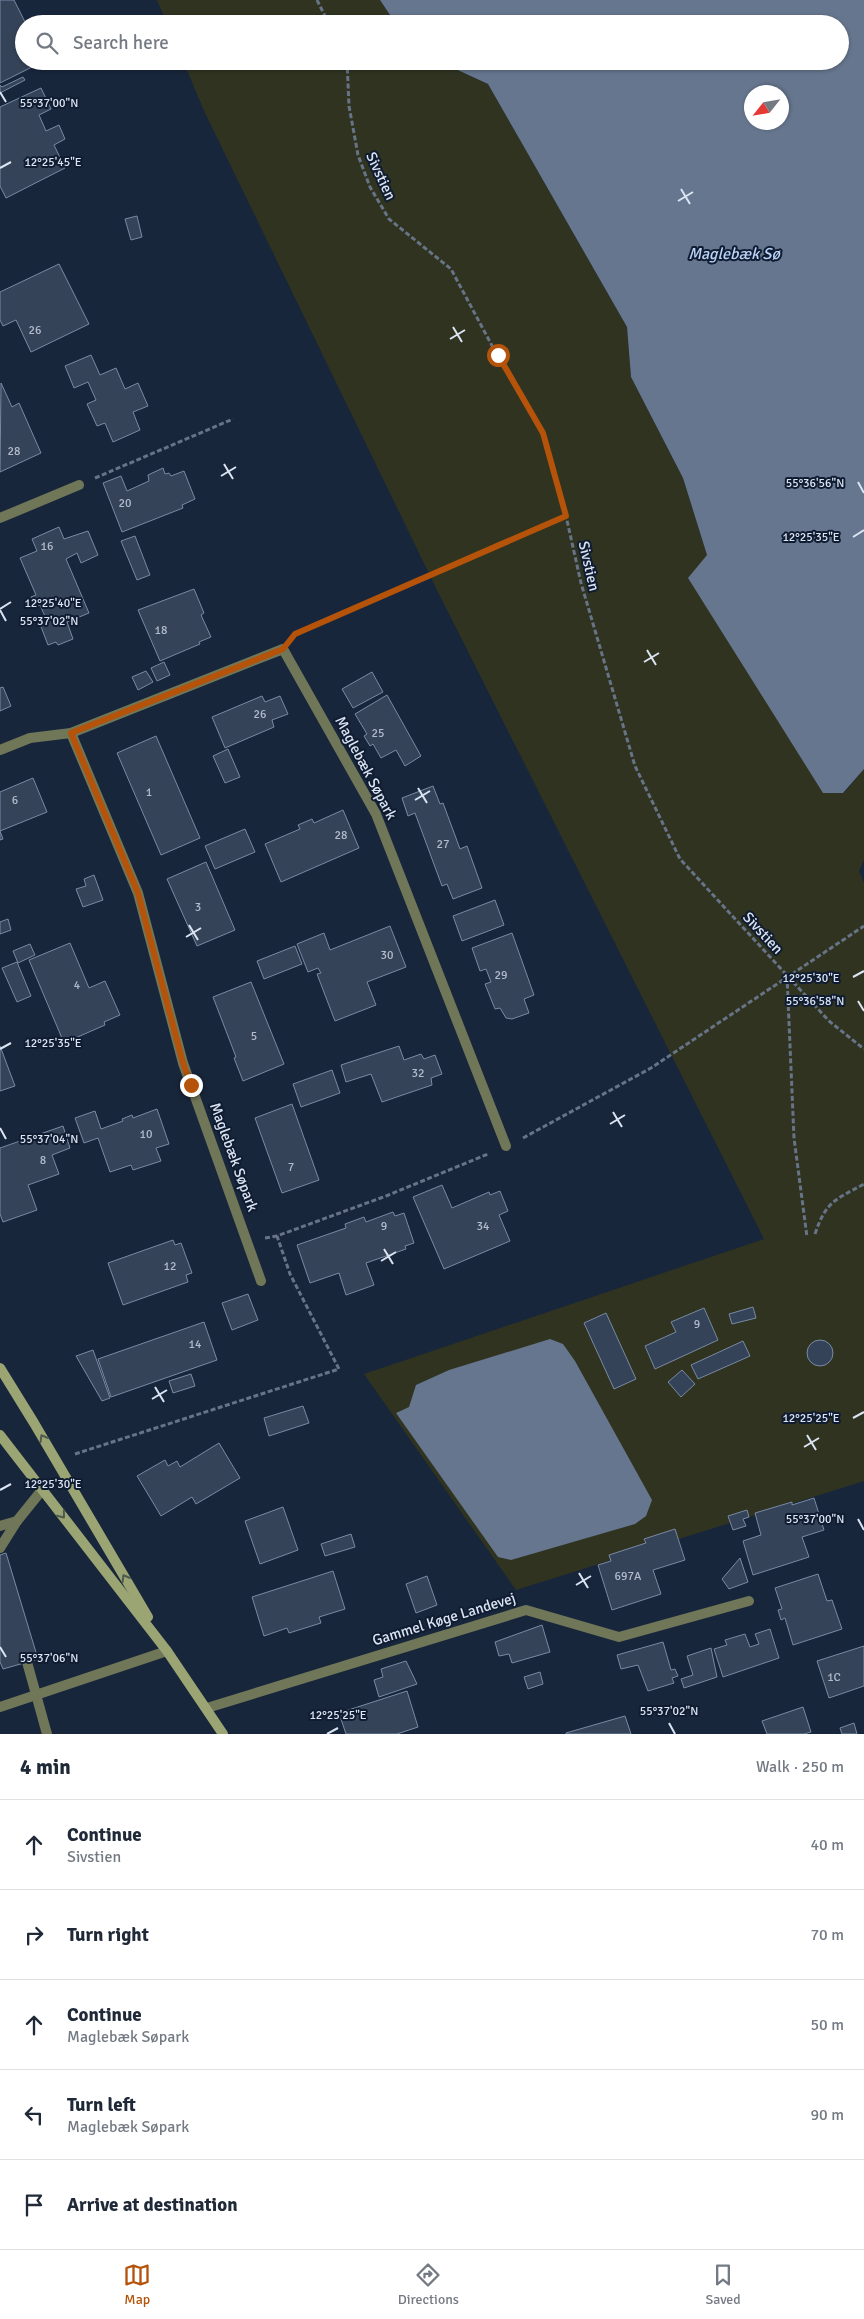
<!DOCTYPE html>
<html lang="en">
<head>
<meta charset="utf-8">
<style>
	:root { --surface:#fff; --page:#f2f2f3; --text:#1f2937; --muted:#747a83; --line:#e0e1e3; --accent:#b45309 }
	body { margin:0; font-family:Signika,sans-serif; background:var(--page); color:var(--text) }
	.compass { position:absolute; left:744px; top:85px; width:45px; height:45px; border-radius:50%; background:var(--surface); box-shadow:0 1px 4px #0004; rotate:239deg }
	.stop { position:absolute; width:15px; height:15px; margin:-11px; border:4px solid #b45309; border-radius:50%; background:#fff }
	.stop.end { background:#b45309; border-color:#fff; box-shadow:0 1px 5px #0008 }
	.list { margin:0; padding:0; list-style:none }
	h2 { display:flex; justify-content:space-between; align-items:center; height:65px; margin:0; padding:0 20px; font-size:21px }
	h2 small { font-size:16px; font-weight:400; color:var(--muted) }
	.list li { display:grid; grid-template-columns:32px 1fr auto; gap:15px; align-items:center; box-sizing:border-box; height:90px; padding:0 20px; border-top:1px solid var(--line) }
	.list b { display:block; font-size:19px; white-space:nowrap }
	.list p { margin:0; font-size:16px; white-space:nowrap; color:var(--muted) }
	.list em { font-size:16px; font-style:normal; color:var(--muted) }
	.icon { flex:none; width:28px; height:28px; fill:none; stroke:currentColor; stroke-width:2; stroke-linecap:round; stroke-linejoin:round }
	.map { position:relative; flex:none; width:864px; height:1734px; overflow:hidden }
	.search { position:absolute; background:var(--surface); box-shadow:0 1px 4px #0004; left:15px; right:15px; top:15px; height:55px; display:flex; align-items:center; gap:12px; box-sizing:border-box; padding:0 18px; border-radius:28px; color:var(--muted); font-size:19px }
	.sheet { height:515px; background:var(--surface) }
	nav { display:flex; justify-content:space-around; align-items:center; box-sizing:border-box; height:70px; border-top:1px solid var(--line); background:var(--surface); font-size:14px; color:var(--muted) }
	nav a { display:grid; justify-items:center; gap:2px }
	nav .on { color:var(--accent) }
	.map>svg:first-child { display:block }
</style>
</head>
<body>
<div class="map">
<svg width="864" height="1734" viewBox="0 0 864 1734">
	<rect width="100%" height="100%" fill="#18263b"/>
	<g fill="#2f3320">
		<path d="M157,0H380L396,24H167Z"/>
		<path d="M183,61H438L488,84L627,327L631,377L683,478L707,555L844,793L864,769V860L859,871L864,883V1481L516,1590L364,1374L764,1239L438,592L205,113Z"/>
	</g>
	<g fill="#66768e" fill-rule="evenodd">
		<path d="M380,0H864V769L843,793H823L688,578L707,555L683,478L631,377L627,327L488,84L438,61H840V24H396ZM752,92H782V122H752Z"/>
		<path d="M550,1339L563,1344L575,1361L652,1500L646,1516L635,1524L511,1560L498,1557L396,1413L409,1407L416,1385L449,1370Z"/>
	</g>
	<g fill="#354359" stroke="#788aa4">
		<path d="M0,0H14L26,24L37,18L40,24H24V61H44L0,83Z"/>
		<path d="M23,77L25,80L0,93V85L2,87Z"/>
		<path d="M41,88L51,109L39,115L46,131L59,125L65,139L54,145L65,168L6,198L0,186V107Z"/>
		<path d="M137,216L142,237L131,240L125,219Z"/>
		<path d="M59,264L89,324L31,352L16,320L3,326L0,320V292Z"/>
		<path d="M91,355L100,375L116,368L125,389L138,383L148,406L133,412L140,430L113,442L105,423L97,426L87,404L96,400L88,382L74,388L65,366Z"/>
		<path d="M1,383L12,407L19,403L41,453L0,472Z"/>
		<path d="M163,468L165,474L169,473L171,476L184,471L195,499L182,505L183,508L122,532L103,483L121,476L127,491L149,481L148,475Z"/>
		<path d="M59,527L64,539L88,531L98,555L81,563L77,553L66,559L89,613L67,622L73,639L58,645L56,642L48,645L40,624L47,621L40,605L35,607L31,597L36,595L20,558L37,551L32,539Z"/>
		<path d="M135,536L150,575L137,580L121,541Z"/>
		<path d="M194,589L204,613L201,615L211,637L199,642L200,644L160,661L138,610Z"/>
		<path d="M164,662L170,675L157,681L151,668Z"/>
		<path d="M146,671L153,682L138,690L132,677Z"/>
		<path d="M372,672L383,692L353,708L342,689Z"/>
		<path d="M3,687L11,706L0,711V688Z"/>
		<path d="M387,695L421,756L405,766L396,750L381,758L373,744L370,746L364,736L367,734L355,714Z"/>
		<path d="M262,696L265,702L280,696L288,714L272,720L274,727L225,748L212,717Z"/>
		<path d="M156,736L200,838L161,855L117,753Z"/>
		<path d="M228,749L240,777L225,783L213,756Z"/>
		<path d="M33,778L47,812L0,831L3,839L0,840V792Z"/>
		<path d="M433,786L440,804L443,803L460,849L467,846L482,888L453,899L447,884L442,886L415,813L408,816L402,798Z"/>
		<path d="M343,810L359,848L281,882L265,844L300,829L298,825L312,819L314,823Z"/>
		<path d="M245,829L255,852L215,869L205,846Z"/>
		<path d="M206,862L235,930L197,946L167,879Z"/>
		<path d="M94,875L103,900L83,907L76,889L86,886L84,879Z"/>
		<path d="M495,900L504,925L462,941L453,916Z"/>
		<path d="M8,919L11,930L0,934V922Z"/>
		<path d="M390,926L406,967L367,982L376,1005L335,1021L317,974L321,973L318,968L308,972L297,944L324,933L330,950Z"/>
		<path d="M512,933L534,995L524,999L529,1013L512,1019L506,1018L500,1008L495,1009L485,984L491,982L486,969L480,971L472,948Z"/>
		<path d="M70,943L89,988L105,981L120,1015L104,1022L105,1025L64,1043L29,960Z"/>
		<path d="M30,944L35,955L18,963L13,951Z"/>
		<path d="M295,946L302,964L264,979L257,961Z"/>
		<path d="M17,962L31,996L17,1002L2,968Z"/>
		<path d="M251,982L284,1064L243,1081L234,1058L236,1057L213,997Z"/>
		<path d="M0,1046L15,1086L0,1091Z"/>
		<path d="M399,1046L404,1060L421,1054L424,1059L435,1055L442,1074L431,1078L432,1085L382,1102L371,1074L346,1082L341,1065Z"/>
		<path d="M332,1070L340,1093L301,1107L293,1084Z"/>
		<path d="M292,1104L319,1180L282,1193L255,1118Z"/>
		<path d="M157,1109L169,1144L156,1148L161,1161L133,1170L131,1165L110,1172L98,1138L84,1143L75,1118L95,1111L101,1129L123,1121L122,1119L132,1115L133,1118Z"/>
		<path d="M63,1126L70,1148L52,1155L59,1174L28,1185L37,1210L3,1222L0,1214V1148Z"/>
		<path d="M442,1185L452,1208L489,1192L490,1195L500,1191L508,1211L499,1215L510,1241L444,1269L413,1197Z"/>
		<path d="M393,1212L395,1216L404,1213L414,1243L405,1246L406,1249L366,1263L374,1285L346,1295L339,1273L310,1283L297,1245L346,1228L345,1224L364,1217L366,1222Z"/>
		<path d="M173,1240L175,1245L181,1243L192,1273L186,1275L188,1282L123,1305L108,1263Z"/>
		<path d="M248,1294L258,1320L232,1330L222,1303Z"/>
		<path d="M753,1307L756,1318L732,1324L729,1314Z"/>
		<path d="M704,1308L718,1340L655,1369L645,1346L676,1332L671,1322Z"/>
		<path d="M606,1313L636,1379L614,1389L584,1323Z"/>
		<path d="M204,1322L217,1360L111,1397L98,1359Z"/>
		<circle cx="820" cy="1353" r="13"/>
		<path d="M743,1341L750,1356L698,1379L691,1365Z"/>
		<path d="M93,1350L110,1398L102,1401L76,1356Z"/>
		<path d="M682,1370L695,1384L681,1397L668,1382Z"/>
		<path d="M191,1374L195,1386L173,1393L169,1381Z"/>
		<path d="M303,1406L309,1423L269,1436L264,1418Z"/>
		<path d="M219,1443L240,1478L196,1504L192,1497L161,1516L137,1476L165,1460L168,1466L177,1461L180,1467Z"/>
		<path d="M814,1498L824,1530L802,1537L809,1557L753,1575L743,1541L761,1535L755,1513L792,1502V1505Z"/>
		<path d="M283,1507L298,1550L260,1564L245,1521Z"/>
		<path d="M747,1510L749,1517L743,1519L746,1526L733,1530L728,1516Z"/>
		<path d="M675,1529L685,1560L653,1570L661,1594L612,1610L598,1565L611,1561L609,1555L646,1543L644,1539Z"/>
		<path d="M351,1534L355,1547L325,1556L321,1544Z"/>
		<path d="M6,1553L38,1659L3,1669L0,1662V1555Z"/>
		<path d="M740,1558L748,1582L729,1589L722,1579Z"/>
		<path d="M333,1571L345,1609L319,1617L321,1623L289,1633L287,1628L264,1636L252,1597Z"/>
		<path d="M818,1574L827,1601L832,1600L842,1629L793,1645L785,1618L781,1620L778,1610L782,1609L775,1588Z"/>
		<path d="M427,1576L437,1605L416,1613L406,1584Z"/>
		<path d="M542,1625L550,1652L512,1663L509,1654L499,1656L495,1642Z"/>
		<path d="M770,1629L779,1658L723,1677L714,1649L727,1645L725,1640L745,1634L750,1647L759,1644L755,1634Z"/>
		<path d="M663,1642L671,1670L675,1669L678,1676L672,1678L674,1683L648,1691L638,1665L621,1669L617,1655Z"/>
		<path d="M864,1646V1686L829,1698L817,1661Z"/>
		<path d="M711,1648L717,1677L684,1688L681,1679L693,1675L687,1656Z"/>
		<path d="M406,1661L417,1684L379,1697L374,1680L383,1677L381,1669Z"/>
		<path d="M540,1672L543,1684L528,1689L524,1677Z"/>
		<path d="M407,1691L418,1727L397,1734H346L339,1713Z"/>
		<path d="M803,1707L811,1732L804,1734H767L762,1721Z"/>
		<path d="M625,1716L631,1734H566V1733Z"/>
		<path d="M854,1723L857,1734H842L840,1728Z"/>
	</g>
	<g fill="none" stroke-linecap="round" stroke-linejoin="round">
		<g stroke="#677386" stroke-width="3" stroke-dasharray="5 2.5" stroke-linecap="butt">
			<path d="M317,0L329,24"/>
			<path d="M347,61L349,106L358,155L370,187L389,219L451,269L497,355L543,433L566,516L581,583L635,766L680,859L829,1021L864,1049"/>
			<path d="M95,478L233,419"/>
			<path d="M294,635L566,516"/>
			<path d="M787,976L794,1138L807,1237"/>
			<path d="M523,1138L651,1068L864,926"/>
			<path d="M815,1234C826,1201 835,1200 864,1184"/>
			<path d="M265,1238L277,1236"/>
			<path d="M75,1454L339,1369L290,1274L277,1236L386,1196L488,1154"/>
		</g>
		<g stroke="#707658" stroke-width="10">
			<path d="M0,1526L17,1521"/>
			<path d="M0,1548L17,1521L42,1490"/>
			<path d="M27,1662L47,1734"/>
		</g>
		<g stroke="#707658" stroke-width="10">
			<path d="M0,518L79,485"/>
			<path d="M71,733L138,893L183,1063L261,1281"/>
			<path d="M0,750L30,738L71,733L283,649L376,814L506,1146"/>
			<path d="M0,1707L167,1651"/>
			<path d="M207,1708L526,1610L619,1637L749,1601"/>
		</g>
		<g stroke="#9ba573" stroke-width="10">
			<path d="M0,1368L34,1423L148,1617"/>
			<path d="M0,1435L167,1651L223,1734"/>
		</g>
	</g>
	<defs><path id="oneway-chevron" d="M-2-3.5L2.5 0L-2 3.5" fill="none" stroke-width="1.6" stroke-linecap="round" stroke-linejoin="round" transform="scale(1.25)"/></defs>
	<g stroke="#4e5a4f">
		<use href="#oneway-chevron" transform="translate(43 1438) rotate(-120)"/>
		<use href="#oneway-chevron" transform="translate(62 1515) rotate(52)"/>
		<use href="#oneway-chevron" transform="translate(125 1578) rotate(-120)"/>
	</g>
	<g fill="none" stroke-linecap="round" stroke-linejoin="round">
		<path stroke="#b45309" stroke-width="6" d="M191,1085L183,1063L138,893L71,733L283,649L295,634L566,516L543,433L498,355"/>
	</g>
	<path fill="none" stroke="#dbe4f3" stroke-width="2" d="M0,92L6,102M0,168L11,162M681,189L690,204M678,201L693,192M453,327L462,342M450,339L465,330M224,464L233,479M221,476L236,467M858,482L864,493M853,537L864,530M0,609L11,602M0,610L6,621M647,650L656,665M644,662L659,653M418,788L427,803M415,800L430,791M189,925L198,940M186,937L201,928M853,977L864,971M858,1001L864,1011M0,1049L11,1043M613,1112L622,1127M610,1124L625,1115M0,1128L6,1139M384,1249L393,1264M381,1261L396,1252M155,1387L164,1402M152,1399L167,1390M853,1418L864,1412M807,1435L816,1450M804,1447L819,1438M0,1490L11,1484M858,1519L864,1530M579,1573L588,1588M576,1585L591,1576M0,1647L6,1657M669,1723L675,1734M327,1734L338,1728"/>
	<g text-anchor="middle" stroke-width="4" stroke-linejoin="round" paint-order="stroke">
		<g font-size="12" fill="#b2bccc">
			<text x="35" y="334">26</text>
			<text x="14" y="455">28</text>
			<text x="125" y="507">20</text>
			<text x="47" y="550">16</text>
			<text x="161" y="634">18</text>
			<text x="260" y="718">26</text>
			<text x="378" y="737">25</text>
			<text x="149" y="796">1</text>
			<text x="15" y="804">6</text>
			<text x="341" y="839">28</text>
			<text x="443" y="848">27</text>
			<text x="198" y="911">3</text>
			<text x="387" y="959">30</text>
			<text x="501" y="979">29</text>
			<text x="77" y="989">4</text>
			<text x="254" y="1040">5</text>
			<text x="418" y="1077">32</text>
			<text x="146" y="1138">10</text>
			<text x="43" y="1164">8</text>
			<text x="291" y="1171">7</text>
			<text x="384" y="1230">9</text>
			<text x="483" y="1230">34</text>
			<text x="170" y="1270">12</text>
			<text x="697" y="1328">9</text>
			<text x="195" y="1348">14</text>
			<text x="628" y="1580">697A</text>
			<text x="834" y="1681">1C</text>
		</g>
		<g font-size="15" fill="#dbe4f3" stroke="#0f1c31">
			<text transform="translate(381 176) rotate(65)" y="5">Sivstien</text>
			<text transform="translate(589 566) rotate(77)" y="5">Sivstien</text>
			<text transform="translate(366 768) rotate(62)" y="5">Maglebæk Søpark</text>
			<text transform="translate(763 933) rotate(47)" y="5">Sivstien</text>
			<text transform="translate(234 1157) rotate(70)" y="5">Maglebæk Søpark</text>
			<text transform="translate(444 1619) rotate(-17)" y="5">Gammel Køge Landevej</text>
		</g>
		<g font-size="16" font-style="italic" fill="#bbd3f7" stroke="#0f1c31">
			<text x="734" y="259">Maglebæk Sø</text>
		</g>
	</g>
	<g font-size="12" text-anchor="middle" fill="#dbe4f3" stroke="#0f1c31" stroke-width="4" stroke-linejoin="round" paint-order="stroke">
		<text x="49" y="107">55°37'00"N</text>
		<text x="53" y="166">12°25'45"E</text>
		<text x="815" y="487">55°36'56"N</text>
		<text x="811" y="541">12°25'35"E</text>
		<text x="53" y="607">12°25'40"E</text>
		<text x="49" y="625">55°37'02"N</text>
		<text x="811" y="982">12°25'30"E</text>
		<text x="815" y="1005">55°36'58"N</text>
		<text x="53" y="1047">12°25'35"E</text>
		<text x="49" y="1143">55°37'04"N</text>
		<text x="811" y="1422">12°25'25"E</text>
		<text x="53" y="1488">12°25'30"E</text>
		<text x="815" y="1523">55°37'00"N</text>
		<text x="49" y="1662">55°37'06"N</text>
		<text x="669" y="1715">55°37'02"N</text>
		<text x="338" y="1719">12°25'25"E</text>
	</g>
</svg>
<svg class="compass" viewBox="-18 -18 36 36"><path d="M0-13l5 13h-10z" fill="#e53935"/><path d="M0 13l5-13h-10z" fill="#747a83"/></svg>
<div class="stop" style="left:498px;top:355px"></div>
<div class="stop end" style="left:191px;top:1085px"></div>
<div class="search"><svg class="icon" aria-label="search" viewBox="0 0 24 24"><circle cx="10" cy="10" r="6"/><path d="M15 15l6 6"/></svg>Search here</div>
</div>
<section class="sheet">
<h2>4 min<small>Walk · 250 m</small></h2>
<ul class="list">
<li><svg class="icon" aria-label="ahead" viewBox="0 0 24 24"><path d="M12 20V5M6 11l6-6 6 6"/></svg><div><b>Continue</b><p>Sivstien</p></div><em>40 m</em></li>
<li><svg class="icon" aria-label="right" viewBox="0 0 24 24"><path d="M7 20v-9h11M14 6l5 5-5 5"/></svg><div><b>Turn right</b></div><em>70 m</em></li>
<li><svg class="icon" aria-label="ahead" viewBox="0 0 24 24"><path d="M12 20V5M6 11l6-6 6 6"/></svg><div><b>Continue</b><p>Maglebæk Søpark</p></div><em>50 m</em></li>
<li><svg class="icon" aria-label="left" viewBox="0 0 24 24"><path d="M17 20v-9H6M10 6l-5 5 5 5"/></svg><div><b>Turn left</b><p>Maglebæk Søpark</p></div><em>90 m</em></li>
<li><svg class="icon" aria-label="arrive" viewBox="0 0 24 24"><path d="M6 21V4h12l-3 4 3 4H6"/></svg><div><b>Arrive at destination</b></div></li>
</ul>
</section>
<nav>
<a class="on"><svg class="icon" aria-label="map" viewBox="0 0 24 24"><path d="M3 6l6-2 6 2 6-2v14l-6 2-6-2-6 2zM9 4v14M15 6v14"/></svg>Map</a>
<a><svg class="icon" aria-label="directions" viewBox="0 0 24 24"><path d="M12 3l9 9-9 9-9-9zM9 14v-3h6M13 9l2 2-2 2"/></svg>Directions</a>
<a><svg class="icon" aria-label="saved" viewBox="0 0 24 24"><path d="M7 4h10v16l-5-4-5 4z"/></svg>Saved</a>
</nav>
</body>
</html>
